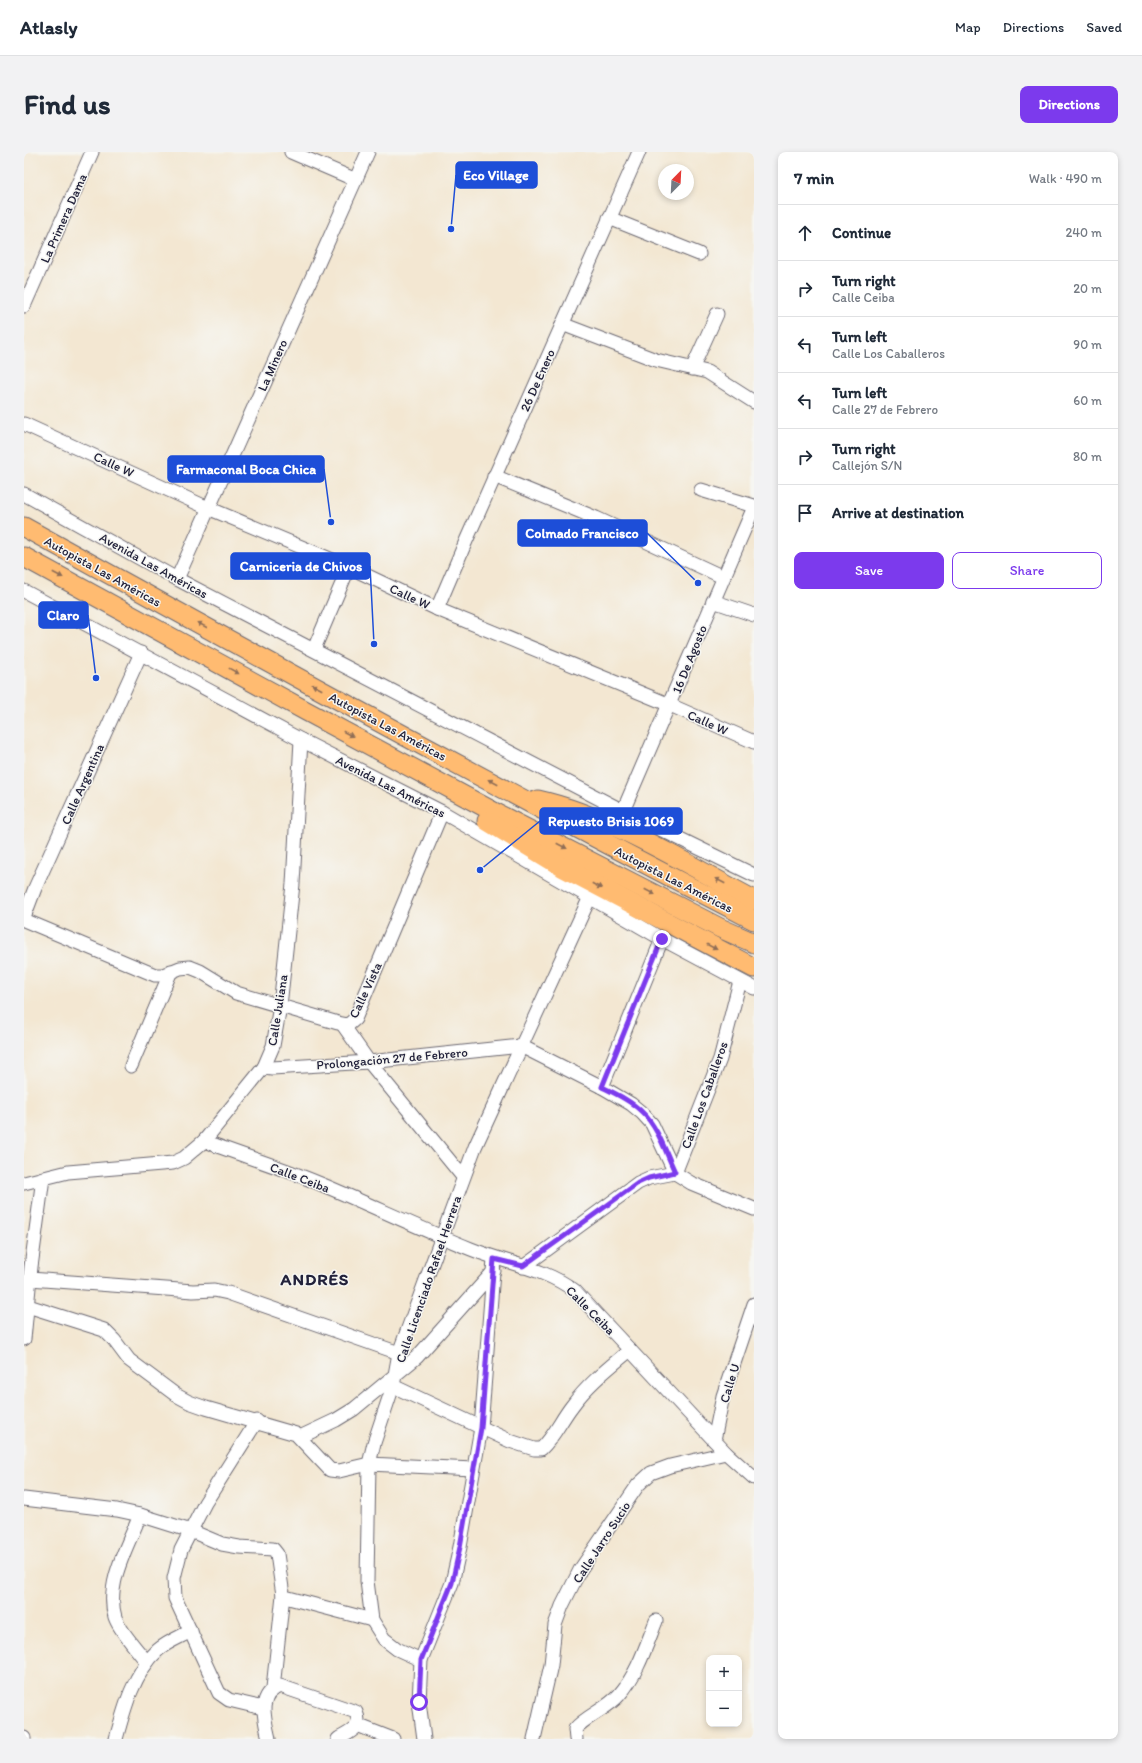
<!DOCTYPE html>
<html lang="en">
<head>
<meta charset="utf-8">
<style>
	:root { --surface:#fff; --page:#f2f2f3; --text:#1f2937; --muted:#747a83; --line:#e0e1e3; --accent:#7c3aed }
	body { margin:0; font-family:Itim,sans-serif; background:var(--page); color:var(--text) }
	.controls { position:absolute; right:12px; bottom:12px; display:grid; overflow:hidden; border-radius:8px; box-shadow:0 2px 6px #0003 }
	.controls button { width:36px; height:36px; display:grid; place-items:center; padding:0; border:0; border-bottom:1px solid var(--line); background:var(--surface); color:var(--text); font:20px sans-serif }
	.compass { position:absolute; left:634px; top:12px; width:36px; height:36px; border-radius:50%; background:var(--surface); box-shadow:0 2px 6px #0003; rotate:24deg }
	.stop { position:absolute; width:12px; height:12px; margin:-9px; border:3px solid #7c3aed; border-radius:50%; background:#fff }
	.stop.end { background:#7c3aed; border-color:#fff; box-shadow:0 1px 4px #0008 }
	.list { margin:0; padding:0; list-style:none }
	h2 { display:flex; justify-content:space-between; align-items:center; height:52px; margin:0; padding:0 16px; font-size:17px }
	h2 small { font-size:13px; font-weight:400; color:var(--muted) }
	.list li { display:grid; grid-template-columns:26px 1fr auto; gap:12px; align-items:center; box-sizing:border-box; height:56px; padding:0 16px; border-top:1px solid var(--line) }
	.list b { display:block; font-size:15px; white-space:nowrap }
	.list p { margin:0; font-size:13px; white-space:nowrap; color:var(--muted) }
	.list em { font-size:13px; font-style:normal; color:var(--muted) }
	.actions { display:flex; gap:8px; padding:12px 16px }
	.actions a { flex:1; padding:9px 0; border:1px solid var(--accent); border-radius:8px; text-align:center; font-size:14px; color:var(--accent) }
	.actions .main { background:var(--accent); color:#fff }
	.icon { flex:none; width:22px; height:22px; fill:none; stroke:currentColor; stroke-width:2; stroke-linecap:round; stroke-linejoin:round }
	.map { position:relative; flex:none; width:730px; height:1587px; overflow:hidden; border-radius:8px }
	header { display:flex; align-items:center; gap:24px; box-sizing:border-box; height:56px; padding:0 20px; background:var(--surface); border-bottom:1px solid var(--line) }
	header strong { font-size:19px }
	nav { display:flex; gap:22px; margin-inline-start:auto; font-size:14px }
	.intro { display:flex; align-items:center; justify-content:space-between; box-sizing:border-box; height:96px; padding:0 24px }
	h1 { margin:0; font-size:28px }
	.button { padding:10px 18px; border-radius:8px; background:var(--accent); color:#fff; font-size:14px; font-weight:700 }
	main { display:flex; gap:24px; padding:0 24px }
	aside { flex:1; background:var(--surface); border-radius:8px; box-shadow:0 2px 6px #0003 }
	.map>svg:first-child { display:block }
</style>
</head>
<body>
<header>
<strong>Atlasly</strong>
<nav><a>Map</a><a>Directions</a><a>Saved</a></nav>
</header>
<div class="intro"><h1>Find us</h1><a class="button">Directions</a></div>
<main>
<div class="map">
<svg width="730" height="1587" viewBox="0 0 730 1587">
	<rect width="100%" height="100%" fill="#f6f6f2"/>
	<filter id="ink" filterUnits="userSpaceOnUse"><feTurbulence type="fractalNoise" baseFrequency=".025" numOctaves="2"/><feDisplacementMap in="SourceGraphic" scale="8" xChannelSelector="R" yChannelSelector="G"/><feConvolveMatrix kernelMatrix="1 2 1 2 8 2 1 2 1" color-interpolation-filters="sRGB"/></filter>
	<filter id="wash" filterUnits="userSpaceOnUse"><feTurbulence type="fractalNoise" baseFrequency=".012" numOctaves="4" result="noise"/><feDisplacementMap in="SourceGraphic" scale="16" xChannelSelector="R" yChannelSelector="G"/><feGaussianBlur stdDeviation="0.9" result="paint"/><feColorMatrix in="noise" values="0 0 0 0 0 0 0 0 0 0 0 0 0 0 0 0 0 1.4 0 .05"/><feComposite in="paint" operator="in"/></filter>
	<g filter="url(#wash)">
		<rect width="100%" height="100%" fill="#f3e7d2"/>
	</g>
	<g filter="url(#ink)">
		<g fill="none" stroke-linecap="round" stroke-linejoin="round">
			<g stroke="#6b6770" stroke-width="15">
				<g id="minor">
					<path d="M267,0L332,28"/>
					<path d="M585,66L675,102"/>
					<path d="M0,154L68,0"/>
					<path d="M538,172L632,208L683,220L730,250"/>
					<path d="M668,217L693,162"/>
					<path d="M0,272L184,356L325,415L413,457L646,553L730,590"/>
					<path d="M470,324L572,366L699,425"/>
					<path d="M677,338L730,354"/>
					<path d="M0,342L153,427L599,659L730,723"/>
					<path d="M153,427L344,0"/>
					<path d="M0,439L277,588L418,660L638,787L730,836"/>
					<path d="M689,449L730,463"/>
					<path d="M413,457L442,389L615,0"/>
					<path d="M290,497L325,415"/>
					<path d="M599,659L730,355"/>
					<path d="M0,765L11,736L117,501"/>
					<path d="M0,768L131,823H139L156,816L166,815L176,819L212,841L314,871L324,873L331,867L418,660"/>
					<path d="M319,873L345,910L439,1025"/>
					<path d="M107,914L147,819"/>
					<path d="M240,915L248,916L345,910L497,894L578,935L607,952L618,961L628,972L651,1021L667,1031L730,1057"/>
					<path d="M578,935L638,787"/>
					<path d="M180,989C219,1004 260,1016 299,1033C349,1054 397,1077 447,1097C481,1111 521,1116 551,1139L702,1301L730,1326"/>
					<path d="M651,1021L696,907L716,829"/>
					<path d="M0,1031L44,1020L149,1011L160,1006L180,989L240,915L249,894L256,854L269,732L277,588"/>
					<path d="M499,1115L614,1031L625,1026L651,1021"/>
					<path d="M6,1127L169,1139L190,1138L204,1141L375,1201"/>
					<path d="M4,1154L80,1178L90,1188L105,1208L152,1243L165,1250L182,1256L272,1282L306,1318L315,1319L345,1312L449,1317"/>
					<path d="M0,1187L7,1115L19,1026"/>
					<path d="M369,1234L486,1289L510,1297H517C530,1285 537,1268 548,1254C564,1232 586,1215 606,1198"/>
					<path d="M233,1269L181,1351L157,1398L150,1426L151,1446L195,1541L205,1548L239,1556"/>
					<path d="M276,1285L312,1268L330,1257L393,1205L470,1119"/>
					<path d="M690,1288L699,1244L730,1152"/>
					<path d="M0,1347L93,1358L116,1363L167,1379L198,1392L215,1395L249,1397L253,1402L259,1443L261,1445L348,1468"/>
					<path d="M116,1363C104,1394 81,1431 91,1465C95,1478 114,1499 123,1510"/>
					<path d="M397,1508L373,1497L360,1487L348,1468L343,1429L345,1312L350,1291L369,1234L375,1201L451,995L566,745"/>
					<path d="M249,1536L259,1443"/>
					<path d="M333,1573L369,1587"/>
					<path d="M0,1586V1587"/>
					<path d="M92,1587C100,1557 110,1520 134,1498C143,1490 156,1485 167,1479"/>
					<path d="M245,1587C241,1568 232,1543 256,1534L332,1560C339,1576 326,1580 314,1587"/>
					<path d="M400,1587L395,1550L397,1508L428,1431L436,1395L457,1276L470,1107"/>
					<path d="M510,1587L527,1513L531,1473L538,1454L556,1418L614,1333L627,1321L646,1314L702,1301"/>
					<path d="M552,1587L551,1577C562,1564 583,1557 595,1543C613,1523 622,1494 632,1469"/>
				</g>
			</g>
			<g stroke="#6b6770" stroke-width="21">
				<g id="highway">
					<path d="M0,375C242,509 484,642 730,768"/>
					<path d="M0,405L282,559L470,660L696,776L730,791"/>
					<path d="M514,648C589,665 662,712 730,748"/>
					<path d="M463,669L538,715L730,816"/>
				</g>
			</g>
			<use href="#minor" stroke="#fff" stroke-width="13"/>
			<use href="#highway" stroke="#ffbb71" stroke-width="19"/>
		</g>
		<defs><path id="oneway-solid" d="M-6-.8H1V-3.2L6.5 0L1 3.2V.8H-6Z"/></defs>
		<g fill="#906e56">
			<use href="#oneway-solid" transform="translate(34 423) rotate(28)"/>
			<use href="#oneway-solid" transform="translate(178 473) rotate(-152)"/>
			<use href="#oneway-solid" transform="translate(210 519) rotate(29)"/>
			<use href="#oneway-solid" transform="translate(293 535) rotate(-152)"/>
			<use href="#oneway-solid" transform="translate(324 582) rotate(28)"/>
			<use href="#oneway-solid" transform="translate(469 630) rotate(-152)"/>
			<use href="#oneway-solid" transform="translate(538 694) rotate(27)"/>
			<use href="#oneway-solid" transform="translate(696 729) rotate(-152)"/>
			<use href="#oneway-solid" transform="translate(573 734) rotate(28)"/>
			<use href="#oneway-solid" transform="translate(626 740) rotate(27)"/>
			<use href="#oneway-solid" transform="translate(688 795) rotate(27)"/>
		</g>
	</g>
	<g fill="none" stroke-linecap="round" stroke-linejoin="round" filter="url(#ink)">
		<path stroke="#7c3aed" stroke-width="5" d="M395,1550L397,1508L428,1431L436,1395L457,1276L470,1107L499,1114L614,1031L625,1026L651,1020C642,1001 634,975 618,960C607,949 592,942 578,935L638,787"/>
	</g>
	<g text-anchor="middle" stroke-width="3" stroke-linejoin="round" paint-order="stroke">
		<g font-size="13" fill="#22223b" stroke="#f6f6f2">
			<text transform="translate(39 66) rotate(-66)" y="5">La Primera Dama</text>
			<text transform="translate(248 213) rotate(-66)" y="5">La Minero</text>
			<text transform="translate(513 228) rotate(-66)" y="5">26 De Enero</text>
			<text transform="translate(90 312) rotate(25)" y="5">Calle W</text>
			<text transform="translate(130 413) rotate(29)" y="5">Avenida Las Américas</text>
			<text transform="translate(79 419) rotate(29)" y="5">Autopista Las Américas</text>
			<text transform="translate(386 444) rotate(25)" y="5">Calle W</text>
			<text transform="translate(665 507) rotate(-68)" y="5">16 De Agosto</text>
			<text transform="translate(684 570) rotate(24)" y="5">Calle W</text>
			<text transform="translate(364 574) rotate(28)" y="5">Autopista Las Américas</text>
			<text transform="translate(58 632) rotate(-66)" y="5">Calle Argentina</text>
			<text transform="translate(367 634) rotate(27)" y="5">Avenida Las Américas</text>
			<text transform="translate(650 727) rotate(27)" y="5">Autopista Las Américas</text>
			<text transform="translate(341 838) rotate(-65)" y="5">Calle Vista</text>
			<text transform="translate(253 858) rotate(-81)" y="5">Calle Juliana</text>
			<text transform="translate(368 906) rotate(-5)" y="5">Prolongación 27 de Febrero</text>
			<text transform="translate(680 943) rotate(-70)" y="5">Calle Los Caballeros</text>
			<text transform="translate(276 1025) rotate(21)" y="5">Calle Ceiba</text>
			<text transform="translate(404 1127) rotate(-71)" y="5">Calle Licenciado Rafael Herrera</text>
			<text transform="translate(567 1158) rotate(45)" y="5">Calle Ceiba</text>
			<text transform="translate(705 1231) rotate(-73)" y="5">Calle U</text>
			<text transform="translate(577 1390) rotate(-57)" y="5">Calle Jarro Sucio</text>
		</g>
		<g font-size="17" font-weight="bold" letter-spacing="1" fill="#22223b" stroke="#f6f6f2">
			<text x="291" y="1133">ANDRÉS</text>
		</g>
	</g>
	<path fill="none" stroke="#1d4ed8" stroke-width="1.5" d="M427 77L432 23M307 370L300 317M674 431L623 381M350 492L346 414M72 526L64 463M456 718L516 669"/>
	<g fill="#1d4ed8" stroke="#f6f6f2" stroke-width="1.5">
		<circle cx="427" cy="77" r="4"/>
		<circle cx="307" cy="370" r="4"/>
		<circle cx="674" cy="431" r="4"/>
		<circle cx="350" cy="492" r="4"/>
		<circle cx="72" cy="526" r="4"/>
		<circle cx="456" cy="718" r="4"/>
	</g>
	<g fill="#1d4ed8" stroke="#1d4ed8" stroke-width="1.5">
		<rect x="432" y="10" width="81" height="26" rx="4"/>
		<rect x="144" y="304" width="156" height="26" rx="4"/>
		<rect x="494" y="368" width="129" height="26" rx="4"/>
		<rect x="207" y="401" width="139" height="26" rx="4"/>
		<rect x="15" y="450" width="49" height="26" rx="4"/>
		<rect x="516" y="656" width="142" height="26" rx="4"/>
	</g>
	<g font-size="14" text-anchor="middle" font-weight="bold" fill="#fff">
		<text x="472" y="28">Eco Village</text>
		<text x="222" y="322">Farmaconal Boca Chica</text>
		<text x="558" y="386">Colmado Francisco</text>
		<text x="277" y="419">Carniceria de Chivos</text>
		<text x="39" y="468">Claro</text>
		<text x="587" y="674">Repuesto Brisis 1069</text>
	</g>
</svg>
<div class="controls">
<button>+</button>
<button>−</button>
</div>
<svg class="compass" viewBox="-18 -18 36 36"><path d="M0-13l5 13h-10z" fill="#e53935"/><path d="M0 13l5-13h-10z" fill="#747a83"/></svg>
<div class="stop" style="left:395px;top:1550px"></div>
<div class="stop end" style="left:638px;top:787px"></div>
</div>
<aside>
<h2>7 min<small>Walk · 490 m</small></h2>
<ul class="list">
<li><svg class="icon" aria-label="ahead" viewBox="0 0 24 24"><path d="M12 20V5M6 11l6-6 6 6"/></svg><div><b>Continue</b></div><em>240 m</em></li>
<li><svg class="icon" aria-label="right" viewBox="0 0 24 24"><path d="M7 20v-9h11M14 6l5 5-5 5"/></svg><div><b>Turn right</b><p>Calle Ceiba</p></div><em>20 m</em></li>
<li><svg class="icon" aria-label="left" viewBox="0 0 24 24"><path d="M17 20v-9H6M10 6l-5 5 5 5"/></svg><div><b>Turn left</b><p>Calle Los Caballeros</p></div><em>90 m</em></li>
<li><svg class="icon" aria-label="left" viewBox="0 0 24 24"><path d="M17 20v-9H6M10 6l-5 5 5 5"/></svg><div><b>Turn left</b><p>Calle 27 de Febrero</p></div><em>60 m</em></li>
<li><svg class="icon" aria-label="right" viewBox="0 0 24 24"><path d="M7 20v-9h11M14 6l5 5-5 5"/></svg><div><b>Turn right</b><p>Callejón S/N</p></div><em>80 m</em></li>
<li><svg class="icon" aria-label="arrive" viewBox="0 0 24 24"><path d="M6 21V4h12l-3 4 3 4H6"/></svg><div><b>Arrive at destination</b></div></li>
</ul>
<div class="actions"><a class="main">Save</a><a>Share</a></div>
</aside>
</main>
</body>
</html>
